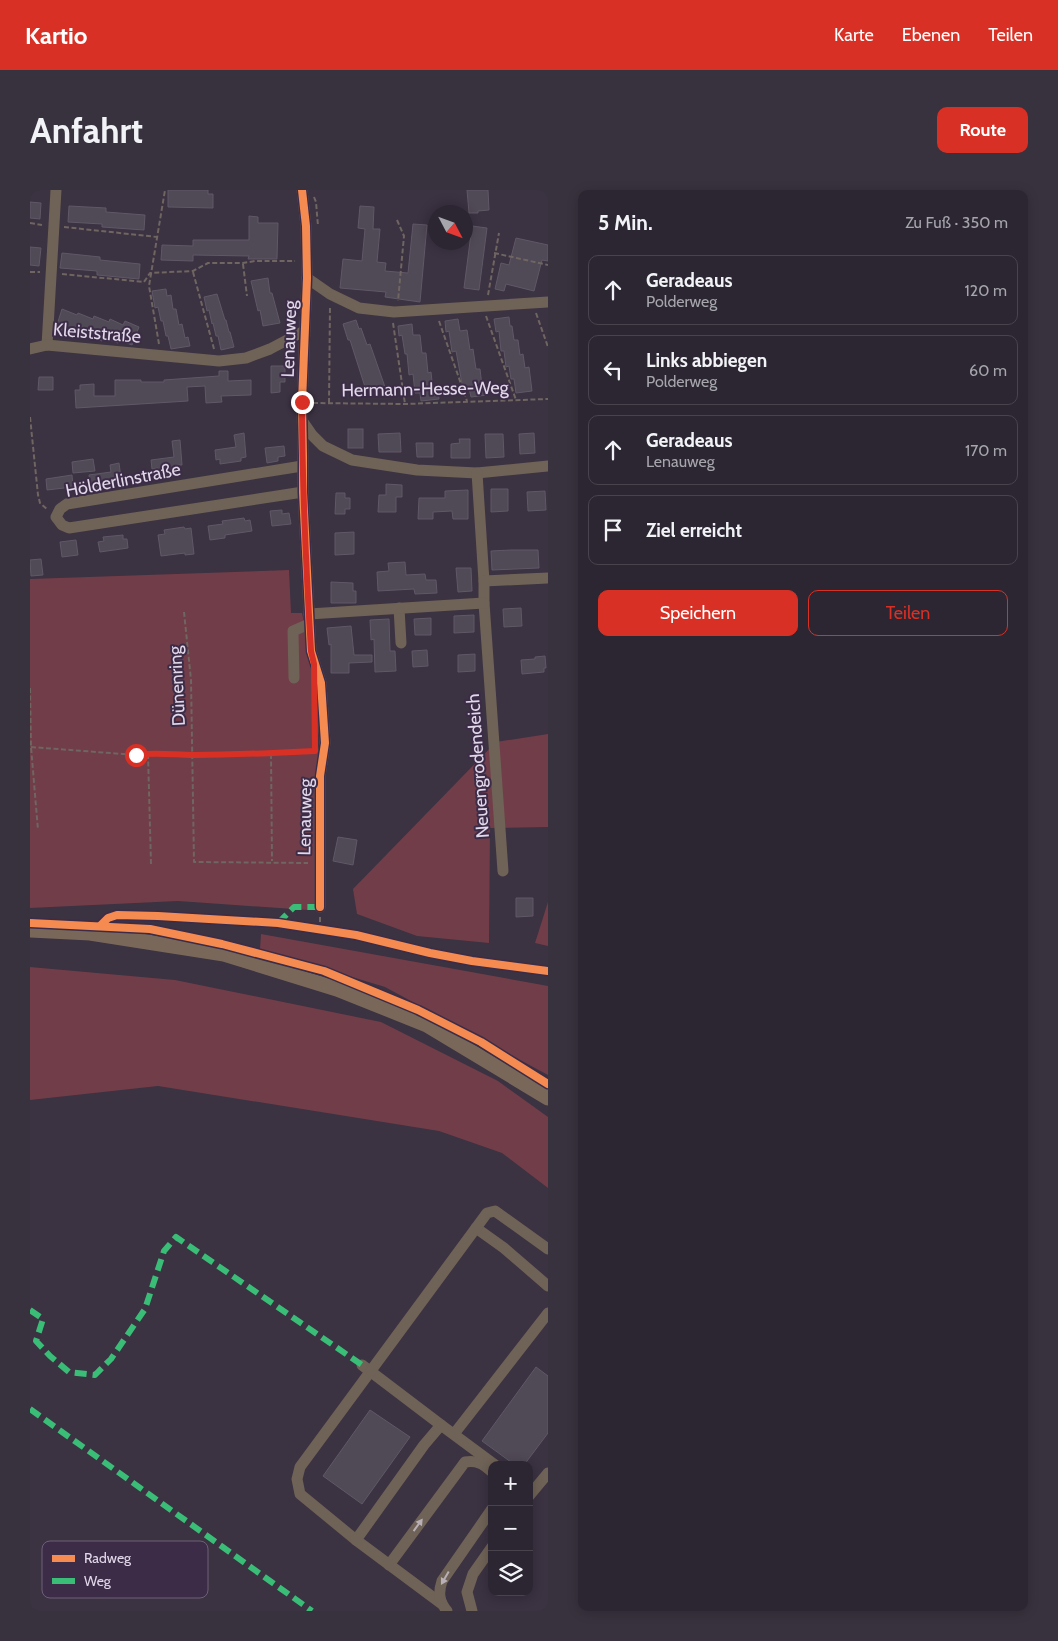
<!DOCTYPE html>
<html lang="de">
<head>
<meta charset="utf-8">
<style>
	:root { --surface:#2c2632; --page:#38323e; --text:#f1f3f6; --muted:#a6a5ac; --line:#48434d; --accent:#d93025 }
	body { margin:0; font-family:Cabin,sans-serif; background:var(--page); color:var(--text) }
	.controls { position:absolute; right:15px; bottom:15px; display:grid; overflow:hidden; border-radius:10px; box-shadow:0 2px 12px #0003 }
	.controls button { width:45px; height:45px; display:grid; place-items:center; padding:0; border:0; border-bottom:1px solid var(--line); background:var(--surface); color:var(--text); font:25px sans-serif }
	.compass { position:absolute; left:398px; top:15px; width:45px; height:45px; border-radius:50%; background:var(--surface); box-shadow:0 2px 12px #0003; rotate:131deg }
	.stop { position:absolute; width:15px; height:15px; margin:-11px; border:4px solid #d93025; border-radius:50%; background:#fff }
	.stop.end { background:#d93025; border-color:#fff; box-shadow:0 1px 5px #0008 }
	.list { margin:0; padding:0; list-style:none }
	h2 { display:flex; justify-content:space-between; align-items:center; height:65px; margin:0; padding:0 20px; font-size:21px }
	h2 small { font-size:16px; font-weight:400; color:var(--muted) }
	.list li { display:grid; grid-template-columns:32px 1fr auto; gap:15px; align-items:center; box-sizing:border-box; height:70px; margin:0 10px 10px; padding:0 10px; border:1px solid var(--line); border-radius:10px }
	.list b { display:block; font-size:19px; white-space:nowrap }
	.list p { margin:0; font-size:16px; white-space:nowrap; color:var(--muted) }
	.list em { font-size:16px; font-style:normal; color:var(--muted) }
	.actions { display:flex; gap:10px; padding:15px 20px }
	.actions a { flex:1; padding:11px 0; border:1px solid var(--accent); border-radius:10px; text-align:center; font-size:18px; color:var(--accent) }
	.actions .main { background:var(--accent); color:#fff }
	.icon { flex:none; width:28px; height:28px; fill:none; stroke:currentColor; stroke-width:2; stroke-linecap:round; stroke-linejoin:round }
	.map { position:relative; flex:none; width:518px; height:1421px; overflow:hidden; border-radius:10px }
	header { display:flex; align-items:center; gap:30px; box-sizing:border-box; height:70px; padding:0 25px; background:var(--accent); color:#fff }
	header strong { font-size:24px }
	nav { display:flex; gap:28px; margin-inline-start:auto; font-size:18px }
	.intro { display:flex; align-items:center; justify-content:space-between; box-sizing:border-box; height:120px; padding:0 30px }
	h1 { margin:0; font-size:35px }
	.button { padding:12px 22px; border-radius:10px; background:var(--accent); color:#fff; font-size:18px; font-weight:700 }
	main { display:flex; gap:30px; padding:0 30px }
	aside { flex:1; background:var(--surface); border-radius:10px; box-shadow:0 2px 12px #0003 }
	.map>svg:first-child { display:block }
</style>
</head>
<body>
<header>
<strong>Kartio</strong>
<nav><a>Karte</a><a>Ebenen</a><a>Teilen</a></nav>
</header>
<div class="intro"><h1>Anfahrt</h1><a class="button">Route</a></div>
<main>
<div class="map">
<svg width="518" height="1421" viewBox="0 0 518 1421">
	<rect width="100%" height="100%" fill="#3b3242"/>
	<g fill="#713d48">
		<path d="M259,380L261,423H272L289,503L285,713L278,720L148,711L0,718V389Z"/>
		<path d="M518,544V637L460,638L459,753L387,746L327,724L323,699L466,552Z"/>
		<path d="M518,712V756L505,753Z"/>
		<path d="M231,744L518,796V885L355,797L230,759Z"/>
		<path d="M0,777L145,790L351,832L468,891L518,927V998L472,963L409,941L128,896L0,910Z"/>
	</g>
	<g fill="#504956" stroke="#605866">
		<path d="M138,0H178V4H183V18L138,17Z"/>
		<path d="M437,0H458L459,20L448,21V23H439Z"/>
		<path d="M0,12L11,13L10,29L0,28Z"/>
		<path d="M39,16L76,18V22L115,25L114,40L72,37V34L38,32Z"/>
		<path d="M330,16L344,17L343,39H350L347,72L356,73L355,81L378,83L383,34L397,35L390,112L355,107L356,102L310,98L313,69L332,71L335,39L328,38Z"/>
		<path d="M219,26L228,27V33H248L247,69H218L219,66L163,65V71L131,70L132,55L163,56V50H219Z"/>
		<path d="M442,36L457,38L449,100L434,98Z"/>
		<path d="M486,48L518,55V71L512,70L504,101L476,94L474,101L465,99L471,73L479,75Z"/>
		<path d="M0,57L11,58L9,76L0,75Z"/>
		<path d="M32,63L70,67V70L110,74L109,89L67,85V81L30,78Z"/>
		<path d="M238,88L240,103H242L250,133L233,136L230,120L228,121L221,91Z"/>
		<path d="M136,99L137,106L141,105L143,119H146L149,135L152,134L155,148L158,147L160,156L141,159L138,146H136L133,131H131L128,117L125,118L122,101Z"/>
		<path d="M187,104L195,130H196L199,142H200L204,157L191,160L188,146H186L183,133L182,134L179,120L177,121L174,107Z"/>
		<path d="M32,119L47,125L48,123L63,129L64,126L79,132L80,129L93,135L95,131L109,137L102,155L89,150L88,153L74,148L72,151L58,145L57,147L43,142L42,144L26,138Z"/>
		<path d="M479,127L480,136H482L484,150H488L490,165L493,164L495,178L499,177L502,201L486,203L484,189H481L479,176L476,177L474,161H471L469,141L466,142L464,129Z"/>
		<path d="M428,129L430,141L437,140L440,160L443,159L446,179H450L452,196L456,195L457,205L441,207L439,198L433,199L426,161L422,162L419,141L416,142L415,131Z"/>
		<path d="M326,130L329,139L331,138L337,155L340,154L355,197H335L320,150H318L313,134Z"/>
		<path d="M382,134L383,145H390L392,163H396L398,183L401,182L403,201H408L409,209L391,211L390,203H385L383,184L379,185L377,164H375L372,145L369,146L368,136Z"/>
		<path d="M241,176H255V192H250V202L241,203Z"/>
		<path d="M189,181H198V191L221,190V205L191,206L192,212L176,213L175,196L157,197L158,211L46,218L45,200H50V195L64,194V206H85V190H111V192H134V190L189,186Z"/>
		<path d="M9,187H23V200H8Z"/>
		<rect x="318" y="239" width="15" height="19"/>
		<path d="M214,243L216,267L211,268V271L190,274V269L186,270L185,260L206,257L204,245Z"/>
		<path d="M370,243L371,262H349L348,244Z"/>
		<path d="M504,243L505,263L490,264L489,244Z"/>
		<path d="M455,244H473L474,267L456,268Z"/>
		<path d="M429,249H440V268H421V254L430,253Z"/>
		<path d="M150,250L152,275H147L148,281L128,283V278L122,279L121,270L144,267L142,251Z"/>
		<path d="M386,253H403V267H387Z"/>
		<path d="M254,256L255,266L248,267V271L237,273L235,258Z"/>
		<path d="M63,269L65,281L43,283L42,272Z"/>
		<path d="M89,273L91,288L84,289V294L65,297L64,292L60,293L59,285L81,282L80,275Z"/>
		<path d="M42,285L43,297L17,300L16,289Z"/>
		<path d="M356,294L372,295V307H366V322H348L349,305H356Z"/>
		<path d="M461,299H478V321L461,322Z"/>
		<path d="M438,300V329H423L422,321L403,322V329H388L389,308H415V301Z"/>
		<path d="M515,301L516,320L498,321L497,302Z"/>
		<path d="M306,303H315V308H320V319H315V324H305Z"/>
		<path d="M252,320V324L259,323L261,334L242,336L240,321Z"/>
		<path d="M214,328L215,331L220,330L222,341L195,345V348L180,350L178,336L193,334L192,331Z"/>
		<path d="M154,337L155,339L161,338L164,364L155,365V363L131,366L128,345L135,344L134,340Z"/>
		<path d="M324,342V364L305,365V343Z"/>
		<path d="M93,345V349H97L98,358L70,362L68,352L74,351L73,347Z"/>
		<path d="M46,350L48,365L32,367L30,352Z"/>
		<path d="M481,360H508L509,378L462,380L461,361Z"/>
		<path d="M11,369L13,385L1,386L0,370Z"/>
		<path d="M375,372L376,385L395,384L396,390H406L407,403L385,404L384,399L348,401L347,382L359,381L358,373Z"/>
		<path d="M426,378H441L442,401L428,402Z"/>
		<path d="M301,392L323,393V401H326V413H301Z"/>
		<path d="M491,418L492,436L474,437L473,419Z"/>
		<path d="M444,425V442L424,443V426Z"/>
		<path d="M401,428V445H385L384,429Z"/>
		<path d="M359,429L360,461H365L366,481L345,482L344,449L341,450L340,430Z"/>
		<path d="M321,436L324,465H342V472L319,473V483H301V454L299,455L297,438Z"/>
		<path d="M397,460L398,476L383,477L382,461Z"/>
		<path d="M445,464V481L428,482V465Z"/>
		<path d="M515,466L516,478H514V482L492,484L491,470L505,469V467Z"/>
		<path d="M308,647L327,650L323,675L303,671Z"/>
		<path d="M486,708H503V726L486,727Z"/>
		<path d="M506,1177L518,1186V1243L494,1275H485L452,1251Z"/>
		<path d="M340,1220L380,1247L332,1314L293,1286Z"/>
	</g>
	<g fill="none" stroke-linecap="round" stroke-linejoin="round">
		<g stroke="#6f6561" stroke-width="2" stroke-dasharray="5 2.5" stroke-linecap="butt">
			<path d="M284,7L286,12L288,36"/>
			<path d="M367,30L374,46L368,111"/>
			<path d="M0,33L12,35"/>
			<path d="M34,37L127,47"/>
			<path d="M464,63L518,75"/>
			<path d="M213,74L217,106"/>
			<path d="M0,82H10"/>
			<path d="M163,82L184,159"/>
			<path d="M32,84L114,92L120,83L163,81L178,73H213L225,71H265"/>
			<path d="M458,105L469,43"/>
			<path d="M506,123L518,157"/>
			<path d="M456,126L486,210"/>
			<path d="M409,131L437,211"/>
			<path d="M363,133L375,214"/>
			<path d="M129,154L119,96L135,0"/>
			<path d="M283,213L375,214L518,209"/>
			<path d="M299,213L300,116"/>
			<path d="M0,227L8,305L10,313L18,320"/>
			<path d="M154,422L161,490L164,672L278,673"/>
			<path d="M0,498L1,557L8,640"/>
			<path d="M1,557L106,565C125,562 144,565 163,565C203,565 243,564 283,561"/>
			<path d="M118,564L121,674"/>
			<path d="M241,564L242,671"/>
			<path d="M290,727V739"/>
		</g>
		<g stroke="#6f6256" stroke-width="11">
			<path d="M272,0L276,36L277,88L272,212L273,266V302L281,461L291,493L295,553L290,586V717"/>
			<path d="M277,88L300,104L329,118L364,122L518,112"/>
			<path d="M17,155L26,0"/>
			<path d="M0,159L17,155L189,171L216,168L240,159L274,141"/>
			<path d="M273,232L282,245L293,256L322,270L387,280L447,283L518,276"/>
			<path d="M272,276L37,314L30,319L26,327L32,335L39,338L273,302"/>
			<path d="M447,283L454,391L518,388"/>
			<path d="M454,391V413L473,681"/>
			<path d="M369,418L371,453"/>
			<path d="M279,424L454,413"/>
			<path d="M264,488L263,441L279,434"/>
			<path d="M446,1038L474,1058L518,1096"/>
			<path d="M332,1175L411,1235"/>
			<path d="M424,1244L518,1123"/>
			<path d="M499,1306L518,1283"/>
			<path d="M326,1350L270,1304L267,1289L270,1277L457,1023L465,1021L518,1059"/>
			<path d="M359,1375L435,1272C447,1270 453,1274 462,1282"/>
			<path d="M412,1414L326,1350L394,1255L411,1235L465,1275"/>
			<path d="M417,1421C409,1411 408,1403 412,1391L462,1319"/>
			<path d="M442,1421L437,1402L443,1384L462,1357"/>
		</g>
		<path stroke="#796859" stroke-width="15" d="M0,740L60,743L194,764L307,799L397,835L518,908"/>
		<g stroke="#3abd76" stroke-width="6" stroke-dasharray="12 6" stroke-linecap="butt">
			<path d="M248,733L264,717H290"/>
			<path d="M0,1120L13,1129L6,1151L20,1166L39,1182L65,1185L81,1169L115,1119L134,1061L146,1047L332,1175"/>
			<path d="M0,1219L282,1421"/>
		</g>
		<g stroke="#3c2c48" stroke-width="11">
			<g id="cycleway">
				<path d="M272,0L276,36L277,88L272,212L273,266V302L281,461L291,493L295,553L290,586V717"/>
				<path d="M0,733L120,739L192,754L294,781L388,820L451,852L518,894"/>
				<path d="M71,735L78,728L87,725L128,726L248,733L326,745L400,763L442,771L518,781"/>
			</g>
		</g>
		<use href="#cycleway" stroke="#f68b52" stroke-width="8"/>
	</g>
	<defs><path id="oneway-solid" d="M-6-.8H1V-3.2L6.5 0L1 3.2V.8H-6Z" transform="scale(1.25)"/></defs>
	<g fill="#b9afb6">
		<use href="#oneway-solid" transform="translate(388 1335) rotate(-54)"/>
		<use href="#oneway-solid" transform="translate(415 1388) rotate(120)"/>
	</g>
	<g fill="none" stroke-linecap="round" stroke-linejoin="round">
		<path stroke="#d93025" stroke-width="6" d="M106,565C125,562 145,565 164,565C204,565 245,563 285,561L284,474L281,461C276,378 272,295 272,212"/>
	</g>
	<g text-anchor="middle" stroke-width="4" stroke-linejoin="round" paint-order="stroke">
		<g font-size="18" fill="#e1d8e9" stroke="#3c2c48">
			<text transform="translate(67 143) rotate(5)" y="6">Kleiststraße</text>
			<text transform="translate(259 149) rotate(-88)" y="6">Lenauweg</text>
			<text transform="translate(395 199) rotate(-1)" y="6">Hermann-Hesse-Weg</text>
			<text transform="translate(93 290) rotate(-11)" y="6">Hölderlinstraße</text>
			<text transform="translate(147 496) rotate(-93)" y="6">Dünenring</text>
			<text transform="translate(448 576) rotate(-94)" y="6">Neuengrodendeich</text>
			<text transform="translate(275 627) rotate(-89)" y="6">Lenauweg</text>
		</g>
	</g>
	<rect x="12" y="1351" width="166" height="57" rx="8" fill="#3c2c48" stroke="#6e6078" stroke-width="1"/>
	<rect x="22" y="1365" width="23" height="7" fill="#f68b52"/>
	<rect x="22" y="1388" width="23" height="6" fill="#3abd76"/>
	<g font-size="14" fill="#e1d8e9">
		<text x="54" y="1373">Radweg</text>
		<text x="54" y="1396">Weg</text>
	</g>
</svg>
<div class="controls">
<button>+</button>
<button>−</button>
<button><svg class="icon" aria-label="layers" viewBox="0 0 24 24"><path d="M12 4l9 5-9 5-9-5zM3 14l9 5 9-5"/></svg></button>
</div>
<svg class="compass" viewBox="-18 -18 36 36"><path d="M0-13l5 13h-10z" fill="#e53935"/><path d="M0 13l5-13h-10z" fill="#a6a5ac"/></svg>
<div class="stop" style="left:106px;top:565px"></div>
<div class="stop end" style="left:272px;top:212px"></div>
</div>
<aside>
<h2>5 Min.<small>Zu Fuß · 350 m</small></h2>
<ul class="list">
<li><svg class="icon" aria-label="ahead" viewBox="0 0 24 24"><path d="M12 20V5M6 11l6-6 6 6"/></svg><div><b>Geradeaus</b><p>Polderweg</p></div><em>120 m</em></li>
<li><svg class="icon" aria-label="left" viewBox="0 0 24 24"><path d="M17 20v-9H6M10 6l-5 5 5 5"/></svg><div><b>Links abbiegen</b><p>Polderweg</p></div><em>60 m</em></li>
<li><svg class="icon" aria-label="ahead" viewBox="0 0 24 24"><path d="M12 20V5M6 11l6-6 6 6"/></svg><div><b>Geradeaus</b><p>Lenauweg</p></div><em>170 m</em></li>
<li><svg class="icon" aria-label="arrive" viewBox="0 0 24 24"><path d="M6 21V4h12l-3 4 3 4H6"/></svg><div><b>Ziel erreicht</b></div></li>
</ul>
<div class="actions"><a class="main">Speichern</a><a>Teilen</a></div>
</aside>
</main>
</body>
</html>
